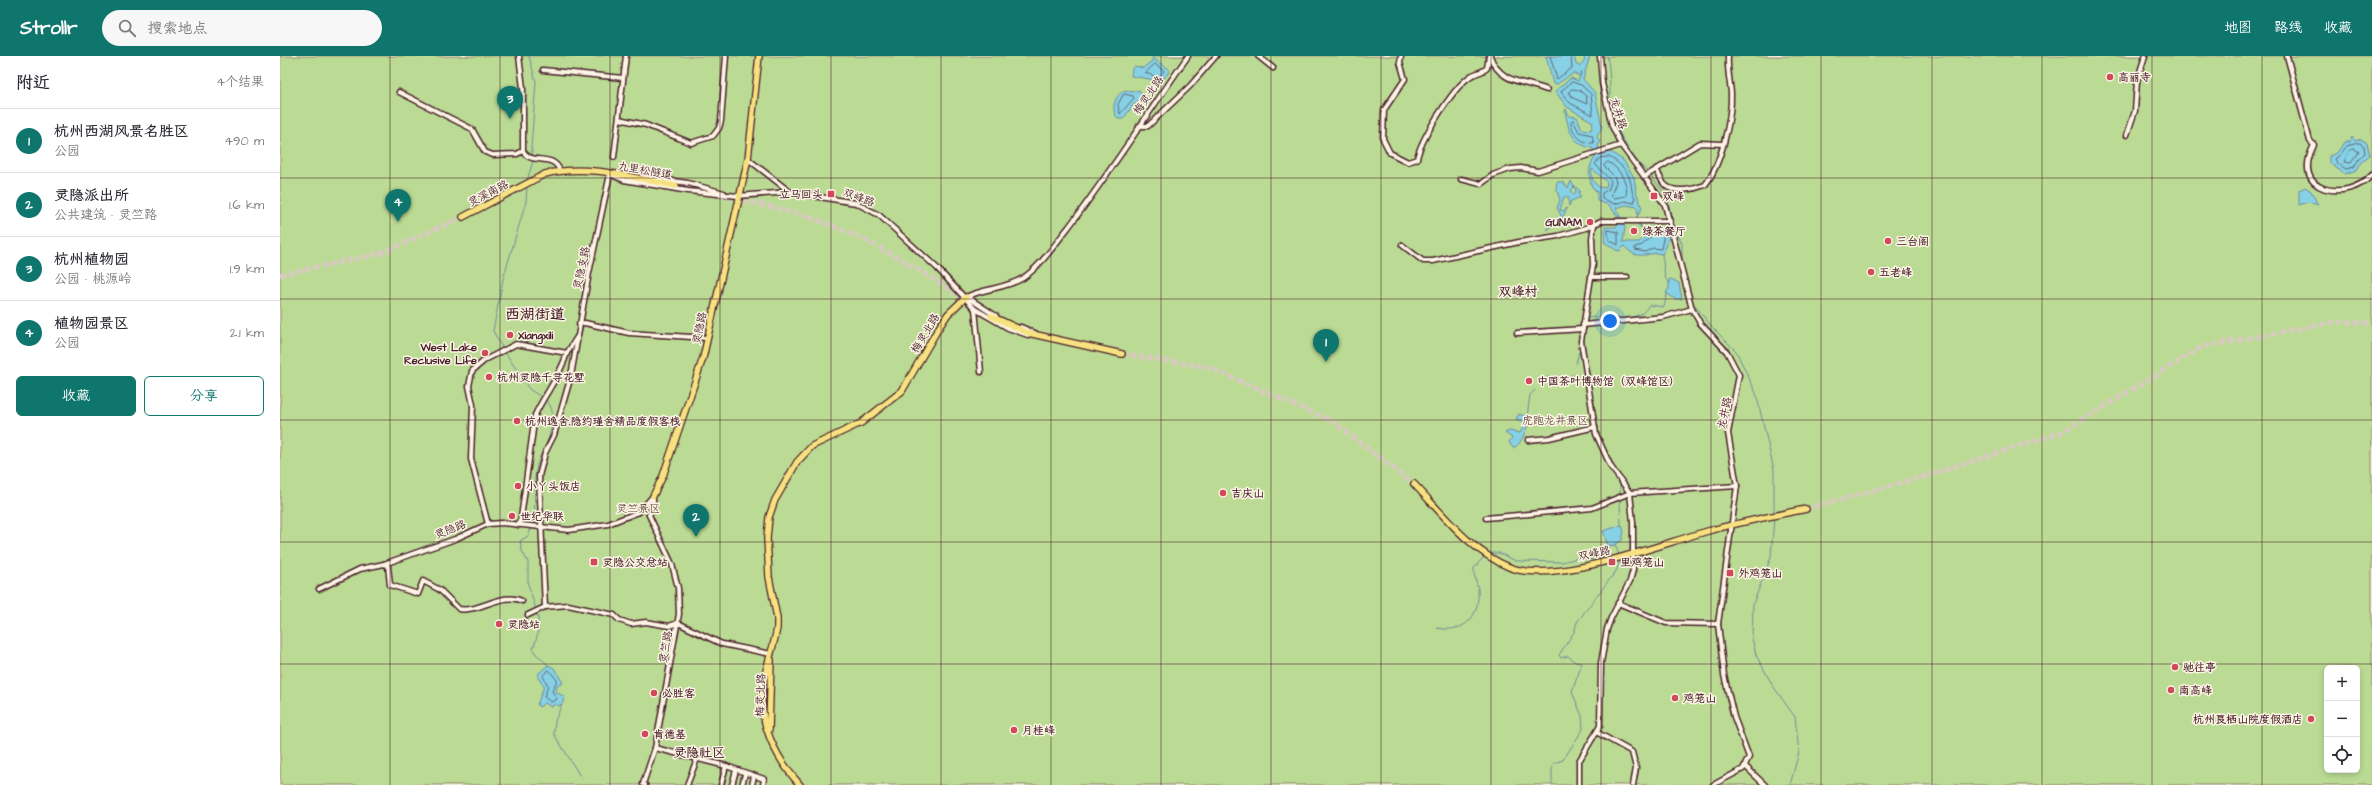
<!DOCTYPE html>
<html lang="zh">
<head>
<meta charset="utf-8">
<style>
	:root { --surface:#fff; --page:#f7f7f7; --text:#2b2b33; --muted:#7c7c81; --line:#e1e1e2; --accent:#0f766e }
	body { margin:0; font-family:"Architects Daughter","LXGW WenKai TC",sans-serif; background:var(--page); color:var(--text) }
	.controls { position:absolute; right:12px; bottom:12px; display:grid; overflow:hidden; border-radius:6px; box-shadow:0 2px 6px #0003 }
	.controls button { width:36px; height:36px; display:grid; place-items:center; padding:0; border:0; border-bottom:1px solid var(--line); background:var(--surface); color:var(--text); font:20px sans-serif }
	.you { position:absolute; left:1330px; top:265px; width:14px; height:14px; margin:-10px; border:3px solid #fff; border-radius:50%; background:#1a73e8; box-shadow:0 0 0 6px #1a73e833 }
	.badge { display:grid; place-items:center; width:26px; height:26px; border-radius:50%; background:var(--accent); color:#fff; font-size:13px; font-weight:700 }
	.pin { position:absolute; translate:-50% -33px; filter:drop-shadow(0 1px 2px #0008) }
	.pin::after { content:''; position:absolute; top:21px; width:14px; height:12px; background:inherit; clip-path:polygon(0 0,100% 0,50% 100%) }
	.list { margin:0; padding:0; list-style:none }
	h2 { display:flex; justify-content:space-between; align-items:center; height:52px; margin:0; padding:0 16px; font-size:17px }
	h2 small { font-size:13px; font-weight:400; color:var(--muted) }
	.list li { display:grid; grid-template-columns:26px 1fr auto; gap:12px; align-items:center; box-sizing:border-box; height:64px; padding:0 16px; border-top:1px solid var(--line) }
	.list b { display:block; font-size:15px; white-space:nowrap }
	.list p { margin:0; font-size:13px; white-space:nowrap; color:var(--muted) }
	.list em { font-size:13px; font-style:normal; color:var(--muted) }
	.actions { display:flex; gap:8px; padding:12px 16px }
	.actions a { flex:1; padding:9px 0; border:1px solid var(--accent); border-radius:6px; text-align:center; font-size:14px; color:var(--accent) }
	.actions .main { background:var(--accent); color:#fff }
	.icon { flex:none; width:22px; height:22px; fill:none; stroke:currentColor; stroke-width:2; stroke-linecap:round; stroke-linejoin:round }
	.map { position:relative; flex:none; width:2092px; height:729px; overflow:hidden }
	header { display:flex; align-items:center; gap:24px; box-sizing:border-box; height:56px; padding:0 20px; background:var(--accent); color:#fff }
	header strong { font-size:19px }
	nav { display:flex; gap:22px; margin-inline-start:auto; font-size:14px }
	.search { width:280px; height:36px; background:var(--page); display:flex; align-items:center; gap:10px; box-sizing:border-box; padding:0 14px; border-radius:22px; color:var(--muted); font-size:15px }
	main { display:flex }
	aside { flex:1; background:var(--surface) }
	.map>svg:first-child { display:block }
</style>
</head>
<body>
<header>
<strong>Strollr</strong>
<div class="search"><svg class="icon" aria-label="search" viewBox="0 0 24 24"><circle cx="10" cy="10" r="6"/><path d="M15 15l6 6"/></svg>搜索地点</div>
<nav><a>地图</a><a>路线</a><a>收藏</a></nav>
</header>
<main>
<aside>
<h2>附近<small>4个结果</small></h2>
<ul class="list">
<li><span class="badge">1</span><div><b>杭州西湖风景名胜区</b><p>公园</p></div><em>490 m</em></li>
<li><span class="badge">2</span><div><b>灵隐派出所</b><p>公共建筑 · 灵竺路</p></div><em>1.6 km</em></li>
<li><span class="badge">3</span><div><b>杭州植物园</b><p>公园 · 桃源岭</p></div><em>1.9 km</em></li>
<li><span class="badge">4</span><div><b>植物园景区</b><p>公园</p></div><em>2.1 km</em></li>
</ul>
<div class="actions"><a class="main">收藏</a><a>分享</a></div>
</aside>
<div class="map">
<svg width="2092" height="729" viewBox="0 0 2092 729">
	<rect width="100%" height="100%" fill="#fcf5e5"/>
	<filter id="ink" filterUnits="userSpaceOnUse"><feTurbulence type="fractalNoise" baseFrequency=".025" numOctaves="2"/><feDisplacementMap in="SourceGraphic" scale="8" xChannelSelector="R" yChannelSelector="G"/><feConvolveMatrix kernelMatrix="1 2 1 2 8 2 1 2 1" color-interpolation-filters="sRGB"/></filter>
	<g filter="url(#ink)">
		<path fill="#bbdb94" stroke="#827d60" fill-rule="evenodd" d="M0,0H2092V729H0ZM2047,612H2077V714H2047Z"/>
		<g fill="#86d1e5" stroke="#6e8a9b" fill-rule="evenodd">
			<path d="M873,0H875V4L889,13V16L879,29L870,23L851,20L852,13L854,10L863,12L872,5Z"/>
			<path d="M1266,0H1294L1296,8L1299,10L1304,5L1305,0H1310L1303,23L1315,37L1322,71L1317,81L1320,85L1318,90L1321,98L1331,96L1343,104L1354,121L1356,135L1362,152L1357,161L1361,171L1371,175L1373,171C1376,172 1383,172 1386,174C1392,178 1386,194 1382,198C1366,195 1359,207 1344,190L1340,195L1336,194L1324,186L1325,171H1336L1341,165L1329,149L1317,145V136L1312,131C1308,119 1308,110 1316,100L1312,92C1291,88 1288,73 1285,54L1286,53L1289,60L1297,61L1302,73L1311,74L1313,66L1287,51L1275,35L1291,22L1298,25L1302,15L1299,20L1294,17L1277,28H1273ZM1312,113L1327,126L1326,131L1322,132C1314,129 1310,122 1312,113ZM1346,149L1357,151C1360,163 1350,167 1368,176L1367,179L1359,186H1343L1345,171L1336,152Z"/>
			<path d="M846,34L852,36L859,34L864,41L855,47L843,63H839C829,56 835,37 846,34Z"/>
			<path d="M2072,81L2075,85L2081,83L2087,87L2090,99L2081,106L2077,114L2065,118L2049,107V100L2057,97L2064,86H2070Z"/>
			<path d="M1291,125L1294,131L1291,134V137L1294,139L1296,136L1294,129L1300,135L1298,138L1301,141L1291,145L1289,150L1288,141H1284L1280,154L1283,155L1287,152L1281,165L1282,169L1277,167L1267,174L1281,159L1277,152L1280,144L1276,132L1277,126H1283L1288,132Z"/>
			<path d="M2025,131L2031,135L2038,149L2028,146L2019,149V134Z"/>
			<path d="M1391,223L1399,227L1402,243H1395L1386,237L1389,232V224Z"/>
			<path d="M1239,358L1247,361C1250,369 1241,390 1233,392L1229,386L1232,382L1225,377L1229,375L1240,377L1245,367L1236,363Z"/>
			<path d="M1342,469L1344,476L1342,484L1335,489L1328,490L1323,475Z"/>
			<path d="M268,609L274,612L283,627L277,630L276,636L285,641L282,648L278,650L275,648L271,651L265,647L259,651L257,649L264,630L258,622L259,617Z"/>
		</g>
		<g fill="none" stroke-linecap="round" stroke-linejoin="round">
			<g stroke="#626675" stroke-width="1">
				<path d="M1270,0L1277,23L1292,12L1291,0"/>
				<path d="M875,8L884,15L879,22L866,17Z"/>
				<path d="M1292,26L1301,29L1311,38L1313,59L1290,47L1281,36Z"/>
				<path d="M1292,33L1299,34L1306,40L1307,48L1293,42L1289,36Z"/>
				<path d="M844,38L853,40L854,42L840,58L838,49Z"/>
				<path d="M1293,64L1299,76L1312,79L1314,87C1302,88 1292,78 1291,66Z"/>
				<path d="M2080,87L2084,90L2085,97L2078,104L2074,111L2066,113L2057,107L2055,103L2060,99L2067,90Z"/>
				<path d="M2074,93L2079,96L2071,107L2064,106L2069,95Z"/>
				<path d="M1329,101C1338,106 1347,113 1350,124C1352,130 1351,136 1355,142L1354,147L1345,145L1334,148L1322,142V137L1329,133L1331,125L1315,108L1320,102Z"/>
				<path d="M1328,106C1339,112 1349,127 1346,140L1334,142L1331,140L1336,126L1334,120L1324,110Z"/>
				<path d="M1328,174L1338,176V189L1329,184Z"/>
				<path d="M1376,176L1384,178L1381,193L1373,192L1365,196L1355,194V191L1362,189Z"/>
				<path d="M269,614L277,624L272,635L277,643L271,646L264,641L268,630L263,620Z"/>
			</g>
			<g stroke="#6e8a9b" stroke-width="1">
				<path d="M249,0L256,26L251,91L253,100"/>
				<path d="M1327,0C1331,16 1329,33 1331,49C1335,76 1350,98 1368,117"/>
				<path d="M1370,119L1387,141L1392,163L1402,188V203L1407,227"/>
				<path d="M247,125L253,105"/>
				<path d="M1382,198L1385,221L1389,227"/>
				<path d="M1413,247L1432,271L1456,295L1476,337L1494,414V458"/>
				<path d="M1306,263C1322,256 1357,272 1369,249L1384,251L1387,238"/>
				<path d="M1305,274L1304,286L1317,373"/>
				<path d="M223,293L213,275L223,223L246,146L247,130"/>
				<path d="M225,296L249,333L263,342"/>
				<path d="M1296,307L1300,293"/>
				<path d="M1267,321L1283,322L1294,319"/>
				<path d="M266,344C278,356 271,373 267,388"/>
				<path d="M1247,361L1250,339L1255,334"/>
				<path d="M1330,404L1339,418"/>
				<path d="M1340,440V427"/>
				<path d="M1340,443L1341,470"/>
				<path d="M1494,461L1491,501L1473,548L1472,582L1476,599L1493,630L1515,661L1519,696L1510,729"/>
				<path d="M253,468C258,442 248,414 266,391"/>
				<path d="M252,471L248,480L240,485L242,495L248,506V528L256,554"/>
				<path d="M1335,489L1339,499"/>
				<path d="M1211,497H1219L1236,505L1282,506L1302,501L1309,504L1316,502L1330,489"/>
				<path d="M257,557C260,568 258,582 253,592L255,597L268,609"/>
				<path d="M1157,572C1186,578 1200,560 1198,533C1197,526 1193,519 1194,512L1204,501"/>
				<path d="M282,648L275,665L274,678L302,723"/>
				<path d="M1272,729V711L1274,707L1283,704L1303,673L1302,660L1292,636L1302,607L1295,606L1288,600L1281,602L1279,599L1294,576L1297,566L1336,515L1341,504"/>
			</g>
			<g stroke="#d8cac0" stroke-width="5.5" stroke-dasharray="5.5 3" stroke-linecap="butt">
				<path d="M396,130L418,135"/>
				<path d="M438,139C478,148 520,156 558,172C612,195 662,228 711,260"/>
				<path d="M0,219L99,198L183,161"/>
				<path d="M842,298L928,311L1052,365L1134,428"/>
				<path d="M1526,453L1643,421L1782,376L1922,291L2054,266L2092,267"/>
			</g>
			<g stroke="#4a1f2b" stroke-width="7">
				<g id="minor">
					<path d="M239,0L243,32V95C251,110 273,96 280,115"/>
					<path d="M978,0L993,12"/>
					<path d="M1121,0L1120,6L1125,23L1104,54L1103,83L1110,97L1128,106L1137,103C1140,84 1172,34 1188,22C1193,17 1202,17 1207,12L1209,0"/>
					<path d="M1210,0C1220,28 1245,25 1267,34"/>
					<path d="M1320,0L1322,27L1332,70L1341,89L1385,149L1412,253L1420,267L1447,296L1459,319L1448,377L1457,430L1438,568L1444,619L1454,661L1469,701L1463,713L1433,729"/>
					<path d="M2007,0L2030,85L2034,89C2009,138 2067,146 2092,119"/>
					<path d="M263,14L343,22"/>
					<path d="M119,36L192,73L205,96L213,99L237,98L243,95"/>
					<path d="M339,63L366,69L411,87L433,80L439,72L441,65L446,0"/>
					<path d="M859,70H868L910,30L936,0"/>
					<path d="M1847,79L1855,55L1857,25L1865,0"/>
					<path d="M334,101L346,0"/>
					<path d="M468,103L510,136"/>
					<path d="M1376,113C1379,118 1381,125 1385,129C1394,138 1415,133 1425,129C1441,109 1452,63 1451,37C1450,25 1447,13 1448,0"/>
					<path d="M332,119L344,124L408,135L458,140L510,136L576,147L599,159L657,212L695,253L728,272L748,279"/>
					<path d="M364,121L408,127L444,137"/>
					<path d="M1364,121L1420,87L1442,88"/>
					<path d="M1181,123L1201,128L1213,119L1230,113L1241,112L1258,115L1341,89"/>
					<path d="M1122,189L1143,205H1153L1239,186L1278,180L1306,172L1321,165H1390"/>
					<path d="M1311,221H1347"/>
					<path d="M686,241C705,232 725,233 743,222C761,210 775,188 788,172C830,117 868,57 908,0"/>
					<path d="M687,241L716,260"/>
					<path d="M695,253L701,316"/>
					<path d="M299,268L305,267L349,277L427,282"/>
					<path d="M1303,269L1383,261L1412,253"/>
					<path d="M741,271L755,277"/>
					<path d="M1237,277L1303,273"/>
					<path d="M1248,384L1269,382L1315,371"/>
					<path d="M359,456L373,440"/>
					<path d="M369,459L373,451V440"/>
					<path d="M1206,462L1312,452L1350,437L1457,430"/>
					<path d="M208,468L191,403L193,349L189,330L192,315L205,304L236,288L287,297L297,281"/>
					<path d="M238,469L241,462L255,359C265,337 280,321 287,297"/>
					<path d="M104,508L108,510L110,529L138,538L143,525L160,534L179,553C199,557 223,535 242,545"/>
					<path d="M39,533L80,513L104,508L175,483L208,468L222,467L289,474L328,468L359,456"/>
					<path d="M1338,547L1386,567L1438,568"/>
					<path d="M265,551L259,420L265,397L274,379L291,320L309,217L330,118"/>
					<path d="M248,559L265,551L288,549L334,559L339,564L351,568L366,566L389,570L398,567L442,588L491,598"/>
					<path d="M1318,677L1352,696L1356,712L1353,729"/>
					<path d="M375,692L446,710L484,723L483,729"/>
					<path d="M1465,710L1485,729"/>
					<path d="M365,729L363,728L375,692L399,558L398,532L392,508L369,459"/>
					<path d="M407,729L417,703"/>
					<path d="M441,729L446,710"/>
					<path d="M452,729L456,714"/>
					<path d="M462,729L465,718"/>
					<path d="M472,729L474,720"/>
					<path d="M1299,729V705L1320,670L1321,607L1327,573L1331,562L1350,525L1353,514V466L1350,437L1331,411L1316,378L1301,285L1313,209L1312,182L1314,169"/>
				</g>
			</g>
			<g stroke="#4a1f2b" stroke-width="8">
				<g id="major">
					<path d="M183,161L265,118C308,107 353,122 396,130"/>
					<path d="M711,260L748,277L842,298"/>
					<path d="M1134,428C1163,458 1190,495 1229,511C1275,530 1380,488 1428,475C1460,466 1493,460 1526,453"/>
					<path d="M373,440L383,420L423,302L468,103L479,0"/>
					<path d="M489,673L491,604"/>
					<path d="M520,729C496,702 477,666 483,629C486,609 494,591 497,572V562L489,521L487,482L489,461L495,444L517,406L532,390L581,367L622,335L658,273L668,258L686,241"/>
				</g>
			</g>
			<use href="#minor" stroke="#fcf5e5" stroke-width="4"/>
			<use href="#major" stroke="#f7e281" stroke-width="5.5"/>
		</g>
	</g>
	<path fill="none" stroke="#4a1f2b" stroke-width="1" stroke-opacity="0.55" d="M110,0V729M220,0V729M330,0V729M440,0V729M551,0V729M661,0V729M771,0V729M881,0V729M991,0V729M1101,0V729M1211,0V729M1321,0V729M1431,0V729M1541,0V729M1652,0V729M1762,0V729M1872,0V729M1982,0V729M0,122H2092M0,243H2092M0,364H2092M0,486H2092M0,608H2092"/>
	<g fill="#d1495b" stroke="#fcf5e5" stroke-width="1.5">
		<circle cx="1830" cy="21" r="4"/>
		<rect x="547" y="134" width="8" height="8" rx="2"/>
		<rect x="1370" y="136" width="8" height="8" rx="2"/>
		<circle cx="1310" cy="166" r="4"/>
		<circle cx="1354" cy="175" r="4"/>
		<circle cx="1608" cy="185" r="4"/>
		<circle cx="1591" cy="216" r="4"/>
		<circle cx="230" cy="279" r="4"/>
		<circle cx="205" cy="297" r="4"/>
		<circle cx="209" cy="321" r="4"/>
		<circle cx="1249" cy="325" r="4"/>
		<circle cx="237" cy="365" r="4"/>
		<circle cx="238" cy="430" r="4"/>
		<circle cx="943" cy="437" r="4"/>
		<circle cx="232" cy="460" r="4"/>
		<rect x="310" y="502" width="8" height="8" rx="2"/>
		<rect x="1328" y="502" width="8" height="8" rx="2"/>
		<rect x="1446" y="513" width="8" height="8" rx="2"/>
		<circle cx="219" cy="568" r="4"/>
		<circle cx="1895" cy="611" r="4"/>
		<circle cx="1891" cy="634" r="4"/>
		<circle cx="374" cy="637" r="4"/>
		<circle cx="1395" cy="642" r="4"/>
		<circle cx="2031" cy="663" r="4"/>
		<circle cx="734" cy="674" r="4"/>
		<circle cx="365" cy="678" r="4"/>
	</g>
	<g text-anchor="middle" stroke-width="3" stroke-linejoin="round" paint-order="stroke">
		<g font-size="11" font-weight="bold" fill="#4a1f2b" stroke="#fcf5e5" text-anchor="start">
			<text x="1838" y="25">高丽寺</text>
			<text x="543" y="142" text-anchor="end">立马回头</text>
			<text x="1382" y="144">双峰</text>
			<text x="1302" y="170" text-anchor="end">GUNAM</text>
			<text x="1362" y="179">绿茶餐厅</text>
			<text x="1616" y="189">三台阁</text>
			<text x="1599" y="220">五老峰</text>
			<text x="238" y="283">Xiangxili</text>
			<text x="197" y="295" text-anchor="end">West Lake<tspan x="197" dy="13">Reclusive Life</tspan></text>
			<text x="217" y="325">杭州灵隐千寻花墅</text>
			<text x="1257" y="329">中国茶叶博物馆（双峰馆区）</text>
			<text x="245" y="369">杭州逸舍.隐约瑾舍精品度假客栈</text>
			<text x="246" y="434">小丫头饭店</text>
			<text x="951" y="441">吉庆山</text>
			<text x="240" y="464">世纪华联</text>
			<text x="322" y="510">灵隐公交总站</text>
			<text x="1340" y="510">里鸡笼山</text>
			<text x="1458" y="521">外鸡笼山</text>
			<text x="227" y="572">灵隐站</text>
			<text x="1903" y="615">驰往亭</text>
			<text x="1899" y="638">南高峰</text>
			<text x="382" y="641">必胜客</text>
			<text x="1403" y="646">鸡笼山</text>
			<text x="2023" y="667" text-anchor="end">杭州良栖山院度假酒店</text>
			<text x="742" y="678">月桂峰</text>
			<text x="373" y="682">肯德基</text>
		</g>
		<g font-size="11" fill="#4a1f2b" stroke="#fcf5e5">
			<text transform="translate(868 39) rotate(-55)" y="4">梅灵北路</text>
			<text transform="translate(1339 57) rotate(73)" y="4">龙井路</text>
			<text transform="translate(365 114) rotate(10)" y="4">九里松隧道</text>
			<text transform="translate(208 137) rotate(-27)" y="4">灵溪南路</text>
			<text transform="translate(579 141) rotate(20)" y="4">双峰路</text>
			<text transform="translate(301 212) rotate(-78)" y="4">灵隐支路</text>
			<text transform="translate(419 272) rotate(-78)" y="4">灵隐路</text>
			<text transform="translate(645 277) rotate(-59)" y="4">梅灵北路</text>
			<text transform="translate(1444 357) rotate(-78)" y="4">龙井路</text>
			<text transform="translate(170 473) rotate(-21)" y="4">灵隐路</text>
			<text transform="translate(1314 497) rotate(-12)" y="4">双峰路</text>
			<text transform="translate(385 591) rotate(-80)" y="4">灵竺路</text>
			<text transform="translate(480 639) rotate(-88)" y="4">梅灵北路</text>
		</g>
		<g font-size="11" fill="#664e45" stroke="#fcf5e5">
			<text x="1275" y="368">虎跑龙井景区</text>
			<text x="358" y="456">灵竺景区</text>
		</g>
		<g font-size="13" font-weight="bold" fill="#4a1f2b" stroke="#fcf5e5">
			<text x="1238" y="240">双峰村</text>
			<text x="419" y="701">灵隐社区</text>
		</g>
		<g font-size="15" font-weight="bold" fill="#4a1f2b" stroke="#fcf5e5">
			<text x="255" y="263">西湖街道</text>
		</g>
	</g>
</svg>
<div class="controls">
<button>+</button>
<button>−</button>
<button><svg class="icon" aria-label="locate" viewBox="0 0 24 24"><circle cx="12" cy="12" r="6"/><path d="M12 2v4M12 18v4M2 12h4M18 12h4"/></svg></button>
</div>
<div class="you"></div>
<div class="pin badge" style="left:1046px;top:306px">1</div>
<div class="pin badge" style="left:416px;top:481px">2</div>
<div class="pin badge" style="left:230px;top:63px">3</div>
<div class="pin badge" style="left:118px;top:166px">4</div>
</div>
</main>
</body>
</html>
